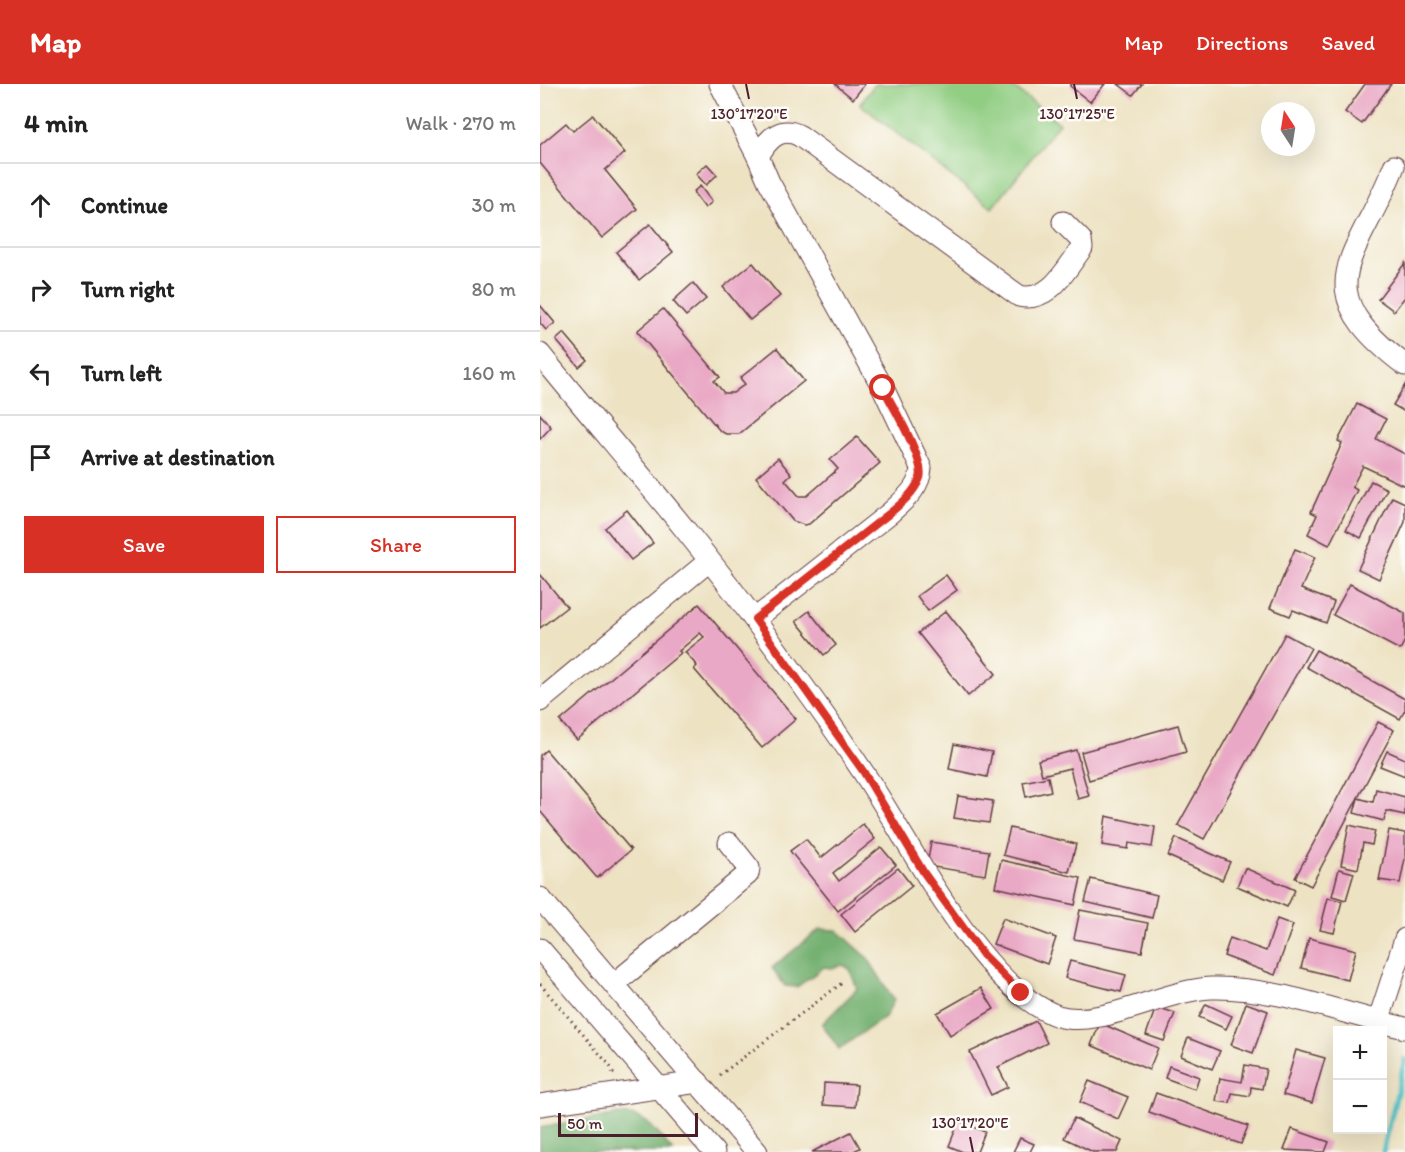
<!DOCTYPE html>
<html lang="en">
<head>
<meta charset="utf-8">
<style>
	:root { --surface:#fff; --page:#f6f6f6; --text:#222; --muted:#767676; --line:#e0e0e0; --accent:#d93025 }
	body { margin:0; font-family:Itim,sans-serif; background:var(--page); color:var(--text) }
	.controls { position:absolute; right:18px; bottom:18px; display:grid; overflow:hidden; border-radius:0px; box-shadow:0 6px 24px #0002 }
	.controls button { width:54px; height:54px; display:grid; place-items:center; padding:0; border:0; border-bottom:2px solid var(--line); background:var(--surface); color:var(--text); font:30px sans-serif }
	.compass { position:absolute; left:721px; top:18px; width:54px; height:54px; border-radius:50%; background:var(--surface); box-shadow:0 6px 24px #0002; rotate:348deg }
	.scale { position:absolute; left:18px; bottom:15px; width:140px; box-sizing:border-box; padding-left:6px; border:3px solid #4a1f2b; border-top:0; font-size:16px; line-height:21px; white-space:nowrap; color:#4a1f2b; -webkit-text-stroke:4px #fdfcf7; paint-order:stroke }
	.stop { position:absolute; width:18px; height:18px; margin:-14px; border:4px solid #d93025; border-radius:50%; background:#fff }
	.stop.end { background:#d93025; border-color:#fff; box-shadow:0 2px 6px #0008 }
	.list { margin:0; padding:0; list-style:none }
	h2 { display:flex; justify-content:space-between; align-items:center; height:78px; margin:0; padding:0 24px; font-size:26px }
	h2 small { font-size:20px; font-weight:400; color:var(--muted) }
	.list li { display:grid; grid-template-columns:39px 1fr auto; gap:18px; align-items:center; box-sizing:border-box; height:84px; padding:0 24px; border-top:2px solid var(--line) }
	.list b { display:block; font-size:22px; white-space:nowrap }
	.list em { font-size:20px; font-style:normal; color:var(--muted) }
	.actions { display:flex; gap:12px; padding:18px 24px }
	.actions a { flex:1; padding:14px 0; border:2px solid var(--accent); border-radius:0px; text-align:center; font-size:21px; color:var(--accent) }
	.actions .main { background:var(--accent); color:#fff }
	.icon { flex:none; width:33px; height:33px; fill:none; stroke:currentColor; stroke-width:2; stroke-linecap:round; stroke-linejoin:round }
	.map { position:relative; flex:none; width:865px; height:1068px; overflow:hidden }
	header { display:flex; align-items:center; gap:36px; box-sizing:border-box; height:84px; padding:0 30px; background:var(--accent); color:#fff }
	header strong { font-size:28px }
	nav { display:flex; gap:33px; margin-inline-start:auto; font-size:21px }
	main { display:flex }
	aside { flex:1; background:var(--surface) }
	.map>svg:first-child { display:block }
</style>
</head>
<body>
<header>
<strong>Map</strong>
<nav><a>Map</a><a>Directions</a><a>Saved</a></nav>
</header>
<main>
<aside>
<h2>4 min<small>Walk · 270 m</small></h2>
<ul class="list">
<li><svg class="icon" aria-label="ahead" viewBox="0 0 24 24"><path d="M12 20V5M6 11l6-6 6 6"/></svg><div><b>Continue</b></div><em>30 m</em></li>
<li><svg class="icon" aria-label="right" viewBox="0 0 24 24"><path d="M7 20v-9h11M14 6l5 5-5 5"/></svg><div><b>Turn right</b></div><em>80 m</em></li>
<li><svg class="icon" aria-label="left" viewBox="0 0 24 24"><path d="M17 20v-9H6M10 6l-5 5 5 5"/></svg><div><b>Turn left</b></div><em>160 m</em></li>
<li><svg class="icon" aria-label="arrive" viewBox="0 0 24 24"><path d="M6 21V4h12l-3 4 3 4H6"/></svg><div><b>Arrive at destination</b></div></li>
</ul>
<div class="actions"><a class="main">Save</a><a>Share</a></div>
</aside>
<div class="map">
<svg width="865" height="1068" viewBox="0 0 865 1068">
	<rect width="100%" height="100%" fill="#fdfcf7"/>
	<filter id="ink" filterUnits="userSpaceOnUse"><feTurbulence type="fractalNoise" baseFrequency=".0167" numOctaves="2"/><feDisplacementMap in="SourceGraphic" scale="12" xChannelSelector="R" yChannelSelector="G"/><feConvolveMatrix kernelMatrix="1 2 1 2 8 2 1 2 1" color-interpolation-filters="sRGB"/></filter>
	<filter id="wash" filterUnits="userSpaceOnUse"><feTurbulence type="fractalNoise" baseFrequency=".008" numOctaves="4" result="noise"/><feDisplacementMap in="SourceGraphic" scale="24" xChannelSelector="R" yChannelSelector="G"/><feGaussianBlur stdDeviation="1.35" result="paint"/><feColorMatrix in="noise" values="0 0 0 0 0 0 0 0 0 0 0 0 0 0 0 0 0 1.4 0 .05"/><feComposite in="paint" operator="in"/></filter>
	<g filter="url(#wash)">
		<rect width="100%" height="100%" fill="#ede2c2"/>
		<path fill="#91ce83" stroke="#6e7657" stroke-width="1.5" d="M335,0H469L519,39L452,124L320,20Z"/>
		<g fill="#74b171" stroke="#5f684e" stroke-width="1.5">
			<path d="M280,845L297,846L327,873L354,916L345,933L299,965L282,940L317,905L310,885L303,881L292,884L284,883L257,903L245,902L232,884Z"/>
			<path d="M80,1030C108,1030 116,1048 133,1068H0V1044Z"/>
		</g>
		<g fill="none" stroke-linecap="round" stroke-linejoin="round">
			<path stroke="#57c4cb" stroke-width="5" d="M843,1068L865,975"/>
		</g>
		<g id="blocks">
			<g fill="#e9a8c5">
				<path d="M295,0H325L313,15Z"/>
				<path d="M531,0H565L550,18L530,2Z"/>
				<path d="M578,0H602L593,11Z"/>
				<path d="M825,0H851L822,40L805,28Z"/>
				<path d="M53,31L85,69L65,86L97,125L62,154L0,79V61L26,39L33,47Z"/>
				<path d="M167,80L177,91L166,101L156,90Z"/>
				<path d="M160,102L172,118L165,124L153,108Z"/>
				<path d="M110,140L133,168L99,196L76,168Z"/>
				<path d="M213,179L240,212L210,236L183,203Z"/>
				<path d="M865,179V213L854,227L838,215Z"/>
				<path d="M153,199L166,215L146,232L133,217Z"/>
				<path d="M0,221L15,239L6,246L0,239Z"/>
				<path d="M123,225L180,293L174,297L184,309H193L205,300L200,294L237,264L264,297L199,350H186L180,347L97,247Z"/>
				<path d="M24,249L47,276L39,283L16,256Z"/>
				<path d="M865,301V328L853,321Z"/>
				<path d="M817,320L846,335L836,355L865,370V402L823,382L812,403L817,406L789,461L768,450L777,431L771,428L802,359L798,357Z"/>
				<path d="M0,330L11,343L0,355Z"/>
				<path d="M317,353L340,379L269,440L264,441L253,437L216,393L238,374L251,390L245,396L259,412H267L298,385L290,376Z"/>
				<path d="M831,397L847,405L821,454L806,446Z"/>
				<path d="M852,413L865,419V438L839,495L818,485Z"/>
				<path d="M87,426L113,459L91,476L65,444Z"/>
				<path d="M755,465L775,473L761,505L794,518L786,539L753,526L750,532L730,524Z"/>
				<path d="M0,490L27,523L0,544Z"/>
				<path d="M406,491L417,506L388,527L377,512Z"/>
				<path d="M810,500L865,529V556L860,566L793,531Z"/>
				<path d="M159,520L256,635L222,664L154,585L157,582L145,568L164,553L160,549L139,567L141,569L37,656L20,637Z"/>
				<path d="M269,527L296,561L284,571L256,537Z"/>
				<path d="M406,527L456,590L428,612L378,549Z"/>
				<path d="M745,550L771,564L664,755L638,741Z"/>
				<path d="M776,566L865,615V626L860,635L766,583Z"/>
				<path d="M838,638L854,646L771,802L755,794Z"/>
				<path d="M638,641L646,668L549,696L541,668Z"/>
				<path d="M414,660L452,668L447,693L409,685Z"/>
				<path d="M6,666L91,766L57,794L0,727V671Z"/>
				<path d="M536,666L549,712L538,715L530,684L502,691L498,676Z"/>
				<path d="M847,667L865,675V692L840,682Z"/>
				<path d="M508,693L511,707L486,713L483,698Z"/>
				<path d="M836,705L865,713V731L846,727L844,737L814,729L818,714L833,718Z"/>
				<path d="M418,712L453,717L449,739L414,734Z"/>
				<path d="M566,732L615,743L612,763L589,759L588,765L562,761Z"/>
				<path d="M323,740L335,755L293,789L299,797L341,763L356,781L298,827L250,767L266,755L281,774Z"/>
				<path d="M809,741L835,747L832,761L823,759L818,785L801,781Z"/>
				<path d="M470,744L536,760L529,788L463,771Z"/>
				<path d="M849,746L865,749V775L860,799L839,796Z"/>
				<path d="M636,754L690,778L682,796L628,772Z"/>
				<path d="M391,758L449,767L445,791L387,782Z"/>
				<path d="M461,776L541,794L535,821L455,803Z"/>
				<path d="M358,784L372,802L315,848L301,830Z"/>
				<path d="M705,784L755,806L747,823L697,802Z"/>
				<path d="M799,785L814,789L806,816L792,812Z"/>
				<path d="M551,795L617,811L612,834L545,818Z"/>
				<path d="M788,814L802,817L794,849L780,846Z"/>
				<path d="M540,826L608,839L602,868L534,855Z"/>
				<path d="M463,834L516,854L507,880L453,860Z"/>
				<path d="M737,835L753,841L735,891L684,872L690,854L726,867Z"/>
				<path d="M769,854L816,866L808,896L761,884Z"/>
				<path d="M530,877L586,891L581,908L525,894Z"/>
				<path d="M441,904L454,925L410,951L397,929Z"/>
				<path d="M706,919L728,927L713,969L691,961Z"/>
				<path d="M666,920L692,932L686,945L659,933Z"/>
				<path d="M616,923L635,929L624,957L606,951Z"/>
				<path d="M496,937L507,959L458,983L468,1003L451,1011L430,968Z"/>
				<path d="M560,939L618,964L609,986L551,961Z"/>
				<path d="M648,954L680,967L672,985L641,972Z"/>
				<path d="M756,966L785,974L772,1019L743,1011Z"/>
				<path d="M705,981L726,985L722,1005L711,1003L710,1012L692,1009L690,1019L676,1017L680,994L702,998Z"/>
				<path d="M629,982L659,993L655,1005L625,994Z"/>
				<path d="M549,997L588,1013L578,1035L540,1018Z"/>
				<path d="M284,999L317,1001L315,1023L283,1021Z"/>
				<path d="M616,1009L708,1042L701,1060L609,1028Z"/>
				<path d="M534,1034L582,1057L577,1068H553L524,1054Z"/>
				<path d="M419,1037L445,1048L437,1068H423L409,1062Z"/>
				<path d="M752,1045L789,1058L785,1068L744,1066Z"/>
				<path d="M311,1048L320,1064L312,1068H272Z"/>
				<path d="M480,1054L494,1060L490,1068H473Z"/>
			</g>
		</g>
	</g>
	<g filter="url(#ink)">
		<use href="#blocks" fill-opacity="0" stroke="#623c42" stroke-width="1.5"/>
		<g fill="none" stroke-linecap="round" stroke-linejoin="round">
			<g stroke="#623c42" stroke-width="23">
				<g id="minor">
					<path d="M180,0L218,73"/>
					<path d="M854,82C819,174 761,203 865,281"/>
					<path d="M0,270C72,359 149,445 216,538C252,586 288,635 321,685C367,752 440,905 518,932C559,945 624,906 671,904C734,902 803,930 865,944"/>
					<path d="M215,535L350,429C364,416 380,404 381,384L343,304L229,98L218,73C227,55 241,41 260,52L479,212C510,219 525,186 542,164L541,156L523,138"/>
					<path d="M0,617L169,477"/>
					<path d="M0,814L217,1068"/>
					<path d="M0,865L174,1068"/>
					<path d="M74,900L208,790L209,784L189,759"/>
					<path d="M838,938L865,855"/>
					<path d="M0,1021L158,998"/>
				</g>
			</g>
			<g stroke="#623c42" stroke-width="3" stroke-dasharray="1.5 4.5" stroke-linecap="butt">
				<path d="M0,900L70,982L73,989L70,990"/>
				<path d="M180,991L302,899"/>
			</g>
			<use href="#minor" stroke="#fff" stroke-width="21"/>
		</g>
	</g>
	<g fill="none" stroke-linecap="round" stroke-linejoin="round" filter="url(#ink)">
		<path stroke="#d93025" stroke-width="8" d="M343,304C352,321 386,377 380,394C374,409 362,419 350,429L215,535L323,687L384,789L443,871L481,909"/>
	</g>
	<path fill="none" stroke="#4a1f2b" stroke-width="2" d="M206,0L209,15M534,0L537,15M430,1053L433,1068"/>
	<g font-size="15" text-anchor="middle" fill="#4a1f2b" stroke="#fdfcf7" stroke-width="5" stroke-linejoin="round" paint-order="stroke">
		<text x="209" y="35">130°17'20"E</text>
		<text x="537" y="35">130°17'25"E</text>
		<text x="430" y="1044">130°17'20"E</text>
	</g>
</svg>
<div class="controls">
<button>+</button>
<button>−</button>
</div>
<svg class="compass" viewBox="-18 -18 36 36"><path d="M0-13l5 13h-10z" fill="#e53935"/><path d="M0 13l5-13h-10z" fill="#767676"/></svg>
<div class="scale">50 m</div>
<div class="stop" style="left:343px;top:304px"></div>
<div class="stop end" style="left:481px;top:909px"></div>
</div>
</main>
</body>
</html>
